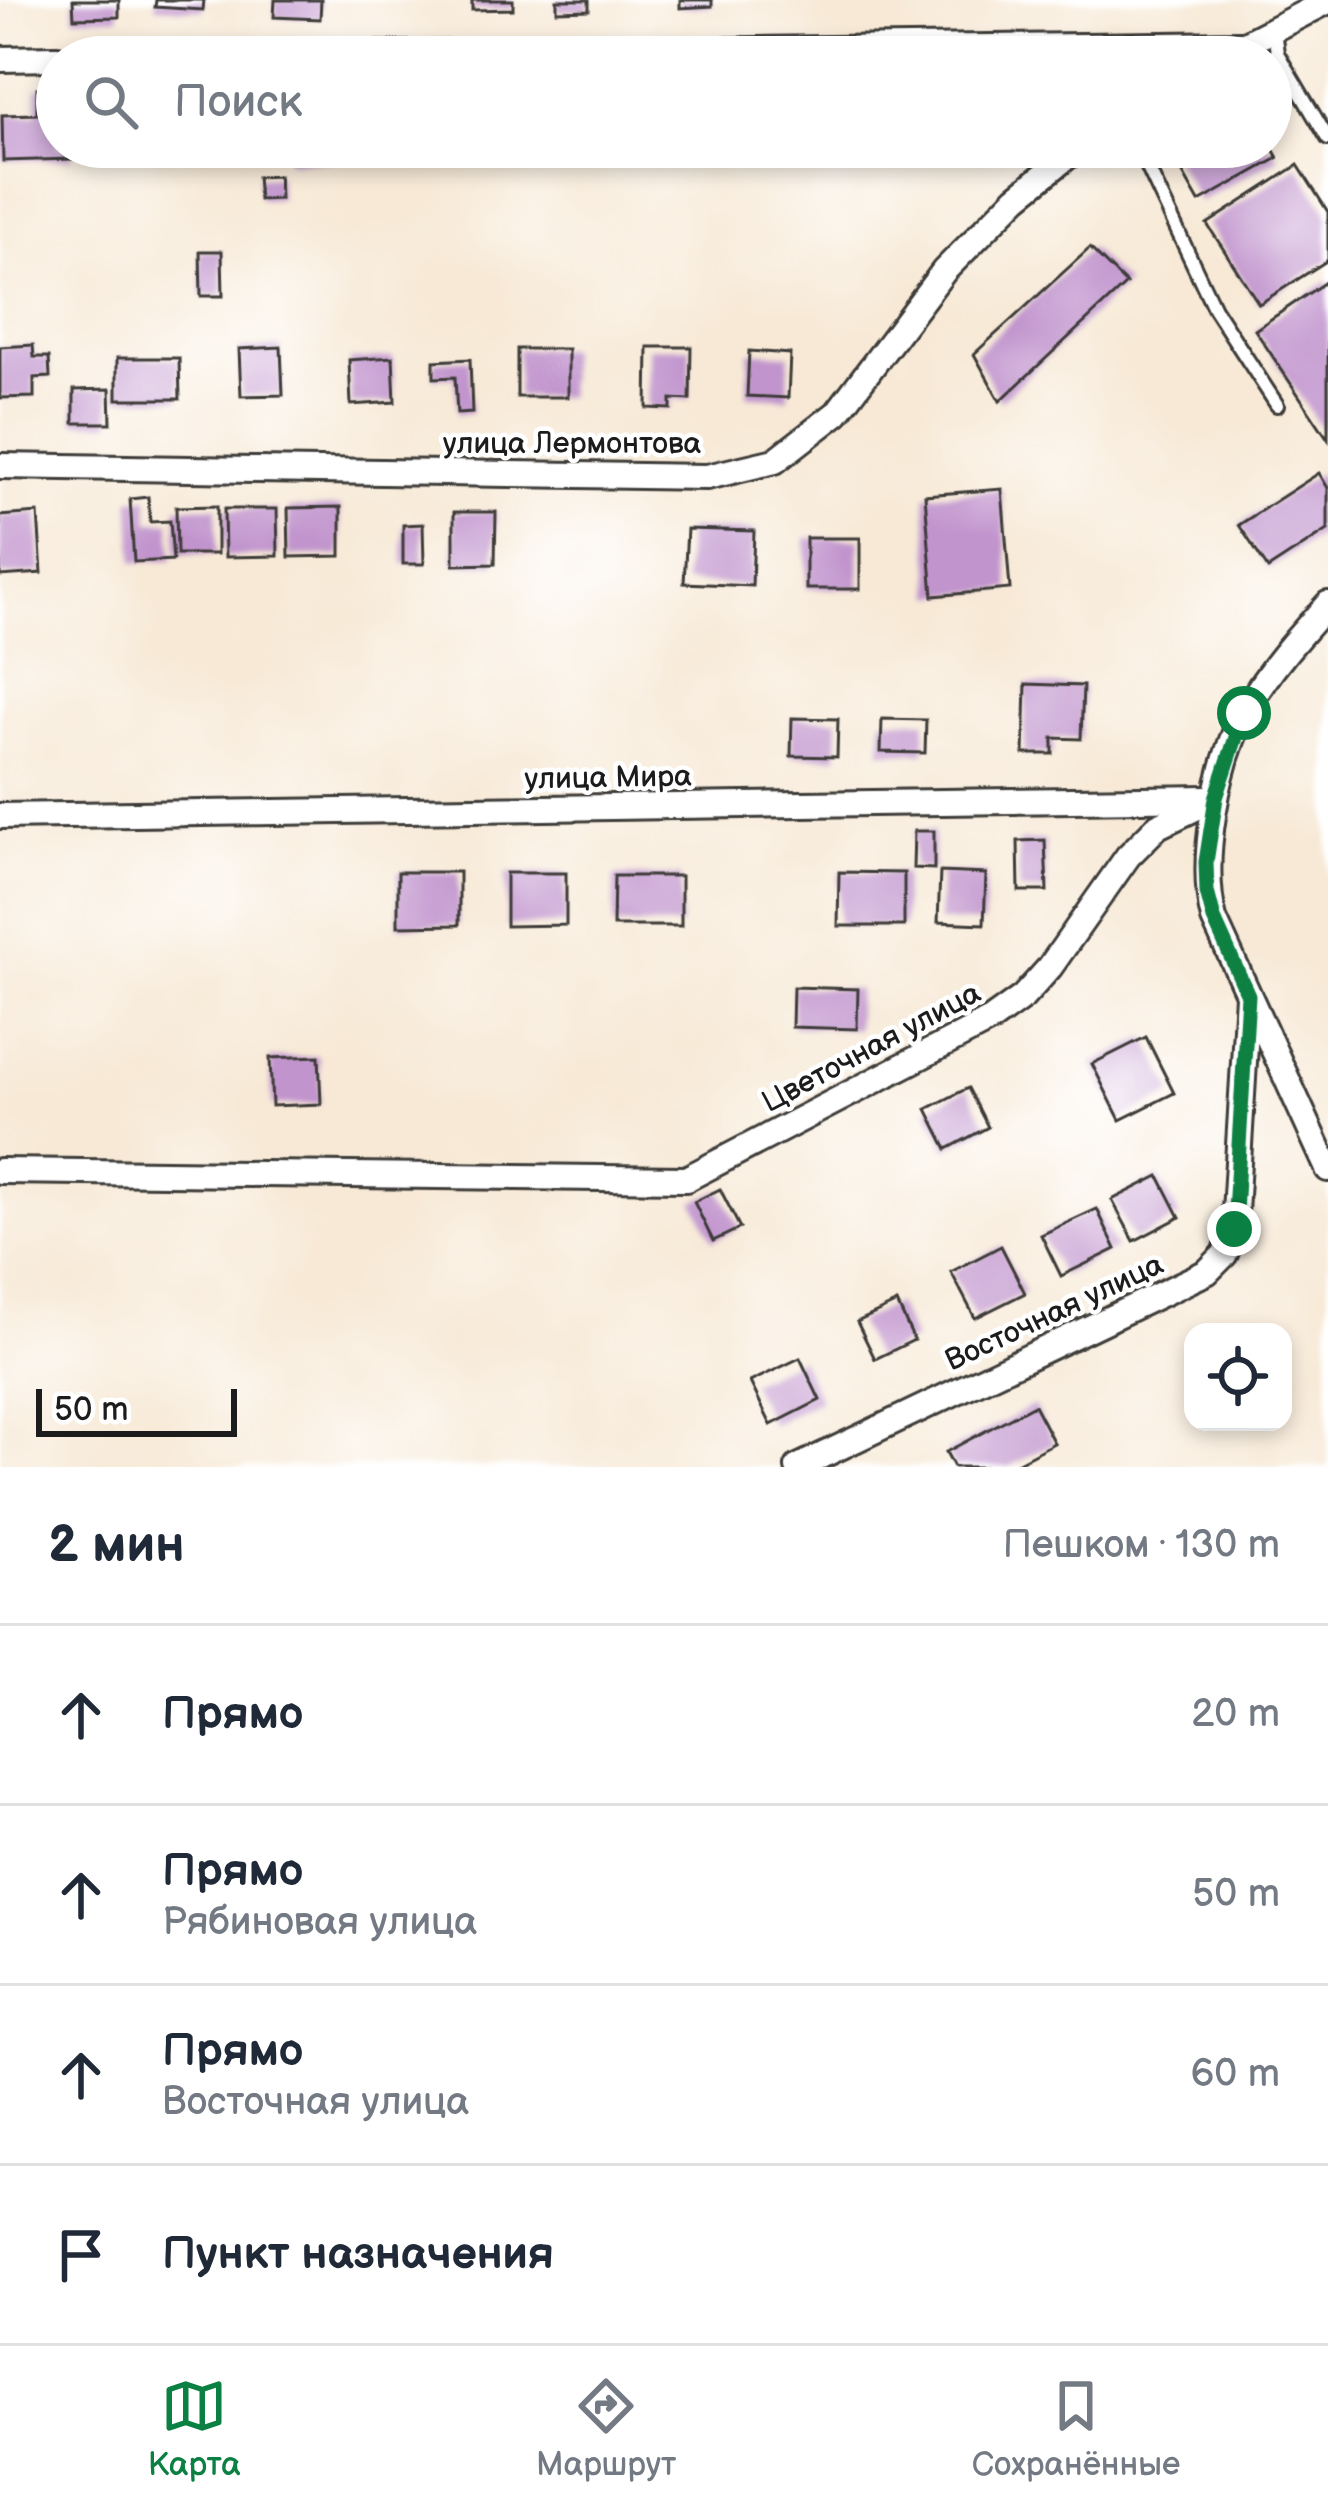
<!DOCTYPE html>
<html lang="ru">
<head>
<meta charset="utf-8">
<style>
	:root { --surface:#fff; --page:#f2f2f3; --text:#1f2937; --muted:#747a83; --line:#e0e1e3; --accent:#0b8043 }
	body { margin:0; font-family:"Balsamiq Sans",sans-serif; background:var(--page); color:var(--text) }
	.controls { position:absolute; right:36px; bottom:36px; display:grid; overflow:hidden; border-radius:24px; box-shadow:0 6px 18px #0003 }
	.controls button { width:108px; height:108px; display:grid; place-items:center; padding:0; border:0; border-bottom:3px solid var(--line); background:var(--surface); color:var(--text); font:60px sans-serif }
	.scale { position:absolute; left:36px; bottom:30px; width:201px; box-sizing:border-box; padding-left:12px; border:6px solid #1c1c1c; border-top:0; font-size:33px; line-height:42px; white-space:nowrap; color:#1c1c1c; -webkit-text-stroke:9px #fff; paint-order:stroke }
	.stop { position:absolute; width:36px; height:36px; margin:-27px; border:9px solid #0b8043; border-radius:50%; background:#fff }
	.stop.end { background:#0b8043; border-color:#fff; box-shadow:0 3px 12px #0008 }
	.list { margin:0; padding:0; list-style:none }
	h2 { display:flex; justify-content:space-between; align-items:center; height:156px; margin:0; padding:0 48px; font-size:51px }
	h2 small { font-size:39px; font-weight:400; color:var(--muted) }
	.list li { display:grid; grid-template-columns:78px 1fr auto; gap:36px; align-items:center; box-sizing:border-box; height:180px; padding:0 48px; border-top:3px solid var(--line) }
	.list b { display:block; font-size:45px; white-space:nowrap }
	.list p { margin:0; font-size:39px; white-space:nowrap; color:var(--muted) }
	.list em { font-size:39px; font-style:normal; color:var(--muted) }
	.icon { flex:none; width:66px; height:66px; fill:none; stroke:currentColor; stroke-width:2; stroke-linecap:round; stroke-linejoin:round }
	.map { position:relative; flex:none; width:1328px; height:1467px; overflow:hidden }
	.search { position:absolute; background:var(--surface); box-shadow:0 6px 18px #0003; left:36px; right:36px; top:36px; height:132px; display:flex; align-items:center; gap:30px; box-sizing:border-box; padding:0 42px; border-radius:66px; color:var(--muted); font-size:45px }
	.sheet { height:876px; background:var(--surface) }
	nav { display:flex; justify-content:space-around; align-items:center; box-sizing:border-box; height:168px; border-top:3px solid var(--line); background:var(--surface); font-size:33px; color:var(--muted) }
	nav a { display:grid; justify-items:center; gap:6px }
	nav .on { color:var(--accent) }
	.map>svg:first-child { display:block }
</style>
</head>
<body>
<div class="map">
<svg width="1328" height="1467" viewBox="0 0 1328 1467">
	<rect width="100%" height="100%" fill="#fff"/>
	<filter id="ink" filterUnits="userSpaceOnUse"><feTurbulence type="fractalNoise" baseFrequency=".00833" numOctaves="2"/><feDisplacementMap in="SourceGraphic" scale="24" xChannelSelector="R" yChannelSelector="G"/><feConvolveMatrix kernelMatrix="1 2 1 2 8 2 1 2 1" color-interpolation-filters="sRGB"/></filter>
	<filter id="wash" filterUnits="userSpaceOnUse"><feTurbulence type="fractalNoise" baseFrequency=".004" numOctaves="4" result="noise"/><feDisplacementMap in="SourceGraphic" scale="48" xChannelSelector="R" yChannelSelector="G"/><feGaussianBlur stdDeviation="2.7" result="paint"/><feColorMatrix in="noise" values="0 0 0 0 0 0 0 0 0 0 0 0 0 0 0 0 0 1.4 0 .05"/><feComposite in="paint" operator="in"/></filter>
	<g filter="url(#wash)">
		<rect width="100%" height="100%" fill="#f7e9d6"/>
		<g id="blocks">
			<g fill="#c194cd">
				<path d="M73,0H119V17L74,18Z"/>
				<path d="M156,0H204L203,10L155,7Z"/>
				<path d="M275,0H321L320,19L274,17Z"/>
				<path d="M472,0H513V9L472,10Z"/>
				<path d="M557,0H589V10L557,11Z"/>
				<path d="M680,0H712V6L680,8Z"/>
				<path d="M57,87V147H71L72,159L3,161L2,115L37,114V88Z"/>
				<path d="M157,147H207V155L158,157Z"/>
				<path d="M288,147H333L334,161L288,162Z"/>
				<path d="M1168,147H1272L1278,158L1199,202Z"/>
				<path d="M1298,165L1328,212V260L1259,304L1207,224Z"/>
				<path d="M279,176L280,199L259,200L257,177Z"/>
				<path d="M1090,248L1126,284L1000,401L974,354Z"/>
				<path d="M200,251H222L223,296H201Z"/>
				<path d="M1328,280V439L1255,330Z"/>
				<path d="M33,345L34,357H49L50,377L34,378V397L0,398V347Z"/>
				<path d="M281,347L283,395L241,396L239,349Z"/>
				<path d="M648,347H691L690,400L671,399V409L647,408Z"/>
				<rect x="517" y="349" width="51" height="48"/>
				<path d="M749,351L790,354L788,398L747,396Z"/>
				<path d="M393,357L395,402L351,405L349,360Z"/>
				<path d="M117,358H179L180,399H117Z"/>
				<path d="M470,359L472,413L457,414L455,377L434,378V361Z"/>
				<path d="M110,389L111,423H74V390Z"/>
				<path d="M1319,473L1328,488V530L1268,569L1239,525Z"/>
				<path d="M1002,489L1010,589L933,596L925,495Z"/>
				<path d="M148,497L150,522L170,521L173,560L134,562L130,499Z"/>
				<path d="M217,506V554H177L176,507Z"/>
				<path d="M341,507V556L289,557L288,508Z"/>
				<path d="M224,509H277L278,556L225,557Z"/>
				<path d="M454,512H496L495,564L454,565Z"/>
				<path d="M38,513L42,573L0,576V516Z"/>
				<path d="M423,524L424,564H403V525Z"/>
				<path d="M687,529L754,531L752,586L684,583Z"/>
				<rect x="806" y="538" width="54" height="51"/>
				<path d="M1026,684L1083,686L1081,739L1053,738V754H1024Z"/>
				<path d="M792,718L838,719L837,757L791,756Z"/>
				<path d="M882,719L926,720L925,753L881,752Z"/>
				<path d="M914,831H934V869L913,868Z"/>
				<path d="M1045,840L1047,891H1019L1018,841Z"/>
				<path d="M398,872H459V925L398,926Z"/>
				<path d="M839,872L904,873V926H838Z"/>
				<path d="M940,872L986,874L984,924L938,922Z"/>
				<path d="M506,873H566V925L506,926Z"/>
				<path d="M614,876H681V926H613Z"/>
				<path d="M793,987L858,989L857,1029L792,1027Z"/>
				<path d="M1146,1037L1174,1093L1120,1120L1092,1064Z"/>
				<path d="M319,1056L321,1104L272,1106L270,1058Z"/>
				<path d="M968,1088L988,1127L947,1149L927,1109Z"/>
				<path d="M1159,1176L1180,1217L1134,1241L1112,1200Z"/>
				<path d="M720,1189L740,1228L713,1241L694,1202Z"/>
				<path d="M1097,1209L1116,1249L1061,1276L1041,1235Z"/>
				<path d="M1001,1246L1025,1293L975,1318L951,1272Z"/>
				<path d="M897,1303L914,1340L875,1359L857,1322Z"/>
				<path d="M800,1358L820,1400L771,1425L750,1382Z"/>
				<path d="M1034,1405L1054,1443L1009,1467H954L946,1452Z"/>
			</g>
		</g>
	</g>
	<g filter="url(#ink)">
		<use href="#blocks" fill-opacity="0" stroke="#3d3b38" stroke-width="3"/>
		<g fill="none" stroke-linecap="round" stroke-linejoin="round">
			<g stroke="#3d3b38" stroke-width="18">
				<g id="lane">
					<path d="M1274,30L1277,53L1328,139"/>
					<path d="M1138,147L1214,308L1277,405"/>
				</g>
			</g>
			<g stroke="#3d3b38" stroke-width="30">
				<g id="street">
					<path d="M1227,53L1328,1"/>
					<path d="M174,57L1241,44"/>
					<path d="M0,59L57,58"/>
					<path d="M0,466L707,477L775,461L837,413L944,271L1017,197L1079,147"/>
					<path d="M1328,604C1298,637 1269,669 1247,708C1217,761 1199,861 1214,919L1328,1169"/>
					<path d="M0,816L1209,798"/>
					<path d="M0,1171L686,1179L991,1020L1023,997L1050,967L1128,856L1158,826L1216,798"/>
					<path d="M798,1467L1207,1272L1225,1254L1234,1229L1248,995"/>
				</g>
			</g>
			<use href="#lane" stroke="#fff" stroke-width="12"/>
			<use href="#street" stroke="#fff" stroke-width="24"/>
		</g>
	</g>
	<g fill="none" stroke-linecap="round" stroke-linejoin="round" filter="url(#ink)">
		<path stroke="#0b8043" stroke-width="15" d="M1234,1229L1248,995L1214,919L1207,892L1206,862L1216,798L1244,713"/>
	</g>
	<g text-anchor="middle" stroke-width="9" stroke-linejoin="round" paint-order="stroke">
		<g font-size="30" fill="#1c1c1c" stroke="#fff">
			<text x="572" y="453">улица Лермонтова</text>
			<text transform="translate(608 777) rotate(-1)" y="10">улица Мира</text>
			<text transform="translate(871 1047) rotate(-28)" y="10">Цветочная улица</text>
			<text transform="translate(1054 1312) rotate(-25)" y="10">Восточная улица</text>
		</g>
	</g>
</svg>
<div class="controls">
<button><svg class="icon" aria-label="locate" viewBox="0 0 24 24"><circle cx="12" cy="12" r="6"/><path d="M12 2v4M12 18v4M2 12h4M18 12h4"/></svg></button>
</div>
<div class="scale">50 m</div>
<div class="stop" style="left:1244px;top:713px"></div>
<div class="stop end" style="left:1234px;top:1229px"></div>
<div class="search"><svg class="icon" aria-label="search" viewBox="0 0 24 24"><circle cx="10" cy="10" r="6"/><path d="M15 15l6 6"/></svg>Поиск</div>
</div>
<section class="sheet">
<h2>2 мин<small>Пешком · 130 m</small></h2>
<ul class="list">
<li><svg class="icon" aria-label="ahead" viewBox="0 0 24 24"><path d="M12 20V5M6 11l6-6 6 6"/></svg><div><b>Прямо</b></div><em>20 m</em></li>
<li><svg class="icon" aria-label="ahead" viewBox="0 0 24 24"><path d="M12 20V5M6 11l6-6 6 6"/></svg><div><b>Прямо</b><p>Рябиновая улица</p></div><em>50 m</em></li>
<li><svg class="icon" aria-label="ahead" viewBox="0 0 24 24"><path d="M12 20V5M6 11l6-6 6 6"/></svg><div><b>Прямо</b><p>Восточная улица</p></div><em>60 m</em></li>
<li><svg class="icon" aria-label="arrive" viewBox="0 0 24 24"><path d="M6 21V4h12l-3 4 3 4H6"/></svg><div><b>Пункт назначения</b></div></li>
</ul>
</section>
<nav>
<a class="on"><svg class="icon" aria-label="map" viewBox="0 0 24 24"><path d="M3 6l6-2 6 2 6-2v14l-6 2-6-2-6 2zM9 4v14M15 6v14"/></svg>Карта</a>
<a><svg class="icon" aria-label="directions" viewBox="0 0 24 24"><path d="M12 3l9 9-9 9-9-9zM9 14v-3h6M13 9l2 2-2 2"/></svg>Маршрут</a>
<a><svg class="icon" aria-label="saved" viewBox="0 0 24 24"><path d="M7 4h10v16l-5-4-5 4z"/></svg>Сохранённые</a>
</nav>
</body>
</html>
